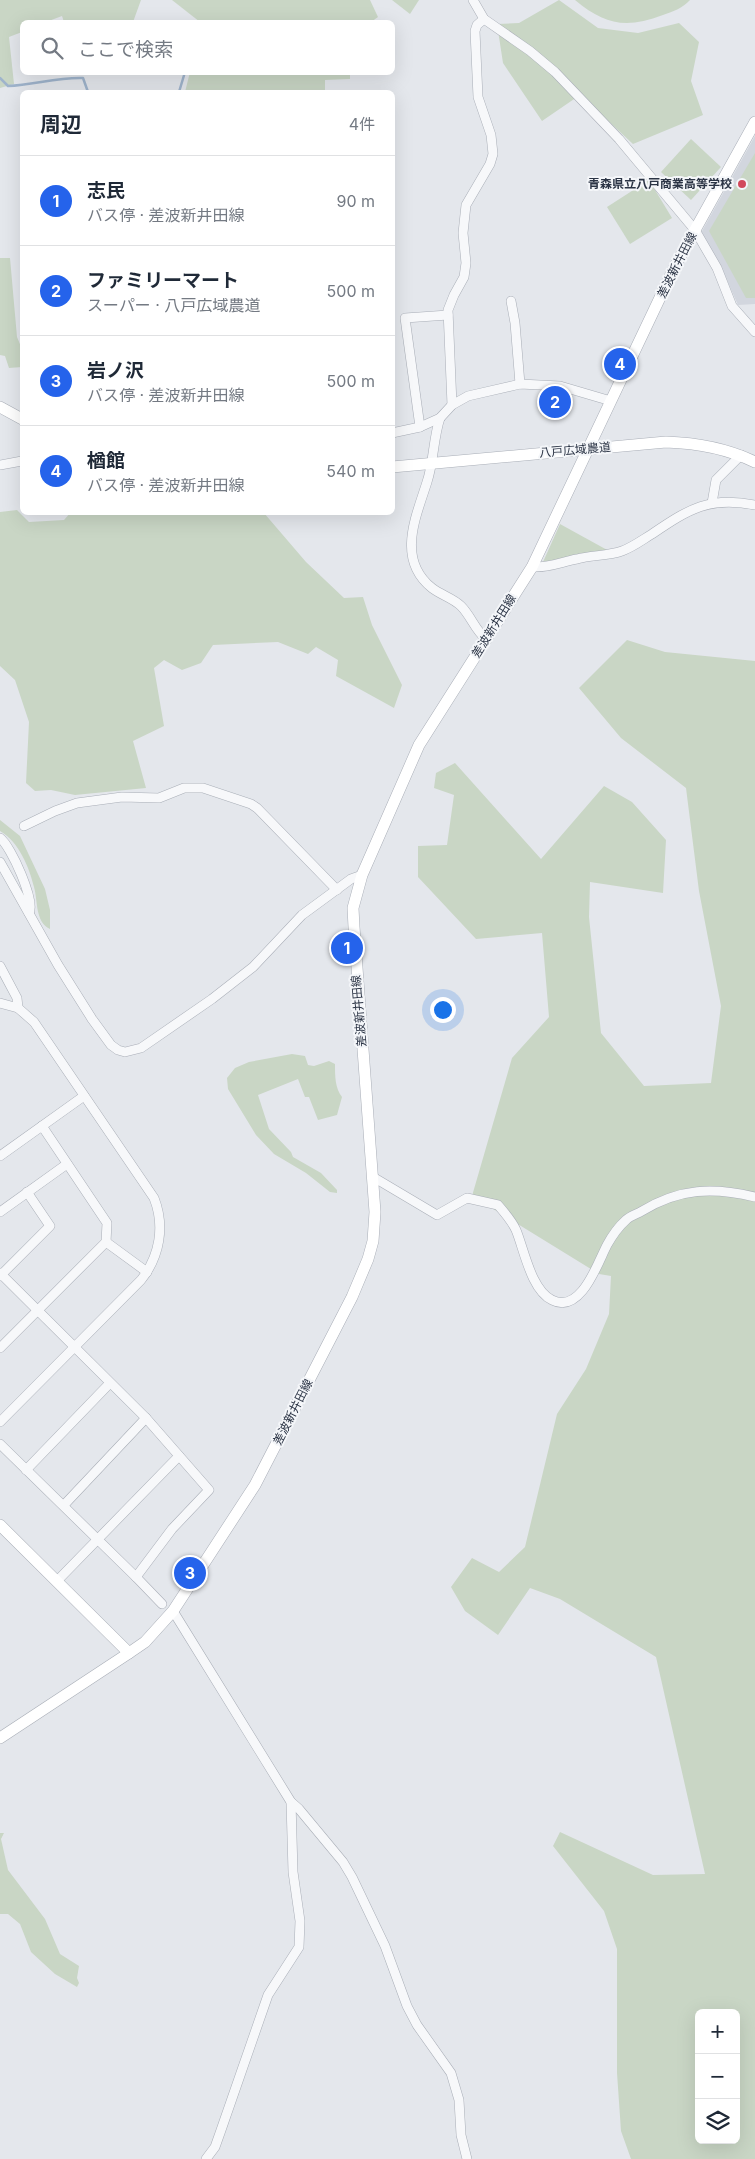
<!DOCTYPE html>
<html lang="ja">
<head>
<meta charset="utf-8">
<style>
	:root { --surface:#fff; --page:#f2f2f3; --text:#1f2937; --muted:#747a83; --line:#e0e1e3; --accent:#2563eb }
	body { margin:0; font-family:Inter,"Noto Sans JP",sans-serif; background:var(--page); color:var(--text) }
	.controls { position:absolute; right:15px; bottom:15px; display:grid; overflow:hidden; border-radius:8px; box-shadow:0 5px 20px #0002 }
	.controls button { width:45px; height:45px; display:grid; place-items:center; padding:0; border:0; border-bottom:1px solid var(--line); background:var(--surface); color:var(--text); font:25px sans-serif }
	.you { position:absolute; left:442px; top:1009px; width:18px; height:18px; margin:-12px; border:4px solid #fff; border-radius:50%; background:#1a73e8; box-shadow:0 0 0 8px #1a73e833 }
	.badge { display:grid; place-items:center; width:32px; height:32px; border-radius:50%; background:var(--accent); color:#fff; font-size:16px; font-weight:700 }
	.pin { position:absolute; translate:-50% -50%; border:2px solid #fff; box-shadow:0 1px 5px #0006 }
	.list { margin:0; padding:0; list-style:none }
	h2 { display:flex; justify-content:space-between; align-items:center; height:65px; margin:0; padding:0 20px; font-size:21px }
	h2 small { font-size:16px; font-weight:400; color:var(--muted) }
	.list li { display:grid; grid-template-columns:32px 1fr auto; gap:15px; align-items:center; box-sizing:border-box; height:90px; padding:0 20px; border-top:1px solid var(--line) }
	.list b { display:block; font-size:19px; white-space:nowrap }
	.list p { margin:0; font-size:16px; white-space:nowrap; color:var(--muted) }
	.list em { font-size:16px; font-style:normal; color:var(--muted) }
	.icon { flex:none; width:28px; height:28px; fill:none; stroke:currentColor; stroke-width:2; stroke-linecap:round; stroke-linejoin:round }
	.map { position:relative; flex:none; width:755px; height:2159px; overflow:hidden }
	.search { position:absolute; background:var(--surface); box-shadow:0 5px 20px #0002; left:20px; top:20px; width:375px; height:55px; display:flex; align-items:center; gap:12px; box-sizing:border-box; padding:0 18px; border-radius:8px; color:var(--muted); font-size:19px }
	.panel { position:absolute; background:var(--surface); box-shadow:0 5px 20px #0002; left:20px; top:90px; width:375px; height:425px; border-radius:8px }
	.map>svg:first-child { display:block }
</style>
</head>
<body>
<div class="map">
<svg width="755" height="2159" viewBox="0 0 755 2159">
	<rect width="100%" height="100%" fill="#e4e7ec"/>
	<path fill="#d2d6de" d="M755,136V304L738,305L722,269L701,233Z"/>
	<g fill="#c9d6c5" fill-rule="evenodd">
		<path d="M0,0H141L133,22H64L62,16L46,22H22V32L9,37L14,84L0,88Z"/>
		<path d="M172,0H370L378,17L371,22H200Z"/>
		<path d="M392,0H419L410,14Z"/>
		<path d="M559,0L598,28L638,33L679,23L699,42L691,81L703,115L633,144L580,95L542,121L503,63L497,24L519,23Z"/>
		<path d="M575,0H690C683,8 672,12 663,15C626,29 605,25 575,0Z"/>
		<path d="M190,72H350V79L325,80V92H185Z"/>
		<path d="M691,139L721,167L691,200L661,172Z"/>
		<path d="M755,153V298H746L709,231Z"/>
		<path d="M649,180L672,218L630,244L607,207Z"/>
		<path d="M0,258H10L17,337L22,349V367L9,368L5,356L0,355Z"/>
		<path d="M17,510L29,522L64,520L71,512L264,513L306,562L344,598L363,597L372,625L402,685L394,708L336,676L338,660L316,647L308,654L278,642L213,645L201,663L182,670L164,660L154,668L164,726L133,741L146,788L75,795L51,790L35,791L26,783L29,722L15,680L0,666V512Z"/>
		<path d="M560,524L609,551L548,564L543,562Z"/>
		<path d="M627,640L665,652L755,661V2159H631L621,2131L617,2073V1949L604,1911L553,1846L560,1832L653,1875L705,1874L656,1657L560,1599L530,1588L498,1635L465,1611L451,1587L472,1558L499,1572L525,1547L557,1414L586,1369L609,1314L611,1276L599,1274L472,1196L512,1058L549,1017L542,933L476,939L418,877V846L447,845L454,795L434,788L436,773L455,763L541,859L604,786L632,802L666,840L663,893L590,882L589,917L601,1033L644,1086L711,1083L721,1006L699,891L686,788L621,738L579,688ZM699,2013H736V2140H699Z"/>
		<path d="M0,820L20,836L45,889L50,910V929C35,922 38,901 34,887C29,867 19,842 0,831Z"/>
		<path d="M292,1054L305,1056L308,1065L314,1066L329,1061L335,1064C335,1076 335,1088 342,1097L337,1115L318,1120L309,1097H305L298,1079L258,1095L269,1129L291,1152L293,1157L321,1173L337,1190V1193L330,1192L306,1173L274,1154L256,1135L228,1089L227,1078L235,1068L249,1062Z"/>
		<path d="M0,1833H4L1,1839L8,1870L45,1919L60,1954L79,1966L77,1978L79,1983L77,1987L55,1974L31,1952L20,1924L8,1914H0Z"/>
	</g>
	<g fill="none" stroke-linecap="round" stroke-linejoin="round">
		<g stroke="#9fb4cc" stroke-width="2.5">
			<path d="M0,78L8,86C34,85 57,77 83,78L88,92"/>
			<path d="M179,92L185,72"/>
		</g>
		<g stroke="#a9aeb7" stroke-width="10">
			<g id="street">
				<path d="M473,0L484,19L530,51L555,72L619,139L695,230L717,268L732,306L755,332"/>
				<path d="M511,301L515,323L520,384"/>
				<path d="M452,405L448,310L454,295L464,277L466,263L463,233L466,205L490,164L493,154L491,135L478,97L475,31L477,25L484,19"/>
				<path d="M440,418C433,439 434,461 427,482C416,517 396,559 432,588C441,595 453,598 461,606C471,616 475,630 486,639"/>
				<path d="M420,427L405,318L448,315"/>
				<path d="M392,433L420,427L440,418L452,405L468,396L520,384L560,386L611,401"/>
				<path d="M0,465L22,461"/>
				<path d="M712,503L716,480L741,455"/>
				<path d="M532,567C548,568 561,562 577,559C591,555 608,556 622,551C633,547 642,540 652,534C689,509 709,496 755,505"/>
				<path d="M24,826L55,811L77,803L122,797L159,798L184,788H203L251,804L257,808L337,890"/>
				<path d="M0,838C11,846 36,902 29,913"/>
				<path d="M0,862L58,965L92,1019L111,1045L118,1050L125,1052L141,1048L212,999L253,967L302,915L351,879L362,875"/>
				<path d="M0,966L17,998L18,1008"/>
				<path d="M0,1003L18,1008L34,1022L154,1198C165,1226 160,1256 141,1280L0,1422"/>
				<path d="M0,1156L84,1096"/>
				<path d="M373,1177L437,1215L467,1198L498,1205C505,1213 512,1221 516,1230C524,1249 531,1290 552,1300C581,1315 598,1262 607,1245C612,1236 618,1227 626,1220C630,1216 637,1214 642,1211C680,1188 713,1187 755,1197"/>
				<path d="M0,1212L67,1164"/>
				<path d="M106,1242L147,1272"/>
				<path d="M0,1273L146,1418L209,1490L172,1529L136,1577L162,1604"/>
				<path d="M0,1276L50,1226L27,1192"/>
				<path d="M0,1348L106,1242L107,1223L42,1126"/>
				<path d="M0,1444L136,1577"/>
				<path d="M26,1470L110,1383"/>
				<path d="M64,1505L146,1418"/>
				<path d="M57,1581L179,1456"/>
				<path d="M173,1611L291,1802L293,1872L300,1921L299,1947L268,1995L220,2133L215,2147L206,2159"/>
				<path d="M291,1802L299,1809L343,1862L352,1877L385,1946L407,2006L417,2025L451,2073L459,2100L461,2135L467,2159"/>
			</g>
		</g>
		<g stroke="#a9aeb7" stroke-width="12">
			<g id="secondary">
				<path d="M0,407L22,419"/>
				<path d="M392,467L666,442C698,443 726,448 755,462"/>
				<path d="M0,1525L129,1653"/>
				<path d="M0,1738L129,1653L145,1642L173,1611L255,1485L352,1297L368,1259L373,1241L375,1212L354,927L353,908L362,875L419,745L532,567L675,266L755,122"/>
			</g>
		</g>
		<use href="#street" stroke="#f7f8fa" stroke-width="9"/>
		<use href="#secondary" stroke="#fff" stroke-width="11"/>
	</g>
	<circle fill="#d1495b" stroke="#f4f6f9" stroke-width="2" cx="742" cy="184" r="5"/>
	<g text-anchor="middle" stroke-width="4" stroke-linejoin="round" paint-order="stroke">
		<g font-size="12" font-weight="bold" fill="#2b3445" stroke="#f4f6f9" text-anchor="end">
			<text x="732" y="188">青森県立八戸商業高等学校</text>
		</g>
		<g font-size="12" fill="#2b3445" stroke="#f4f6f9">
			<text transform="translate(677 265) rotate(-63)" y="4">差波新井田線</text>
			<text transform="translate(575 450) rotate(-5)" y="4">八戸広域農道</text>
			<text transform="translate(494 626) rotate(-58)" y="4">差波新井田線</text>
			<text transform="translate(359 1011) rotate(-95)" y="4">差波新井田線</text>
			<text transform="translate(293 1412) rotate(-63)" y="4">差波新井田線</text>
		</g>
	</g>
</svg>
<div class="controls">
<button>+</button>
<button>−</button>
<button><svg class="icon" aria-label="layers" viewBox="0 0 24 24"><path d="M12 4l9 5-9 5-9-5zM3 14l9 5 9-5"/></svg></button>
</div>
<div class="you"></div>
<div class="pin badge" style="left:347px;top:948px">1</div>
<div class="pin badge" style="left:555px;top:402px">2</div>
<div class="pin badge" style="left:190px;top:1573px">3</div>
<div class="pin badge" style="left:620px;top:364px">4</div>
<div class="search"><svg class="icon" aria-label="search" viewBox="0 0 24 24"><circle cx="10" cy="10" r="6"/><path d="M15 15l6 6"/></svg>ここで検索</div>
<section class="panel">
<h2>周辺<small>4件</small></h2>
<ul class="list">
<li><span class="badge">1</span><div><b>志民</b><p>バス停 · 差波新井田線</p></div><em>90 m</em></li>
<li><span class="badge">2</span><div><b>ファミリーマート</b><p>スーパー · 八戸広域農道</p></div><em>500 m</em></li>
<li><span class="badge">3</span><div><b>岩ノ沢</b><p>バス停 · 差波新井田線</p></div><em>500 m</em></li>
<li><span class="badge">4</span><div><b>楢館</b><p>バス停 · 差波新井田線</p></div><em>540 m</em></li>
</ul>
</section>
</div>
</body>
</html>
